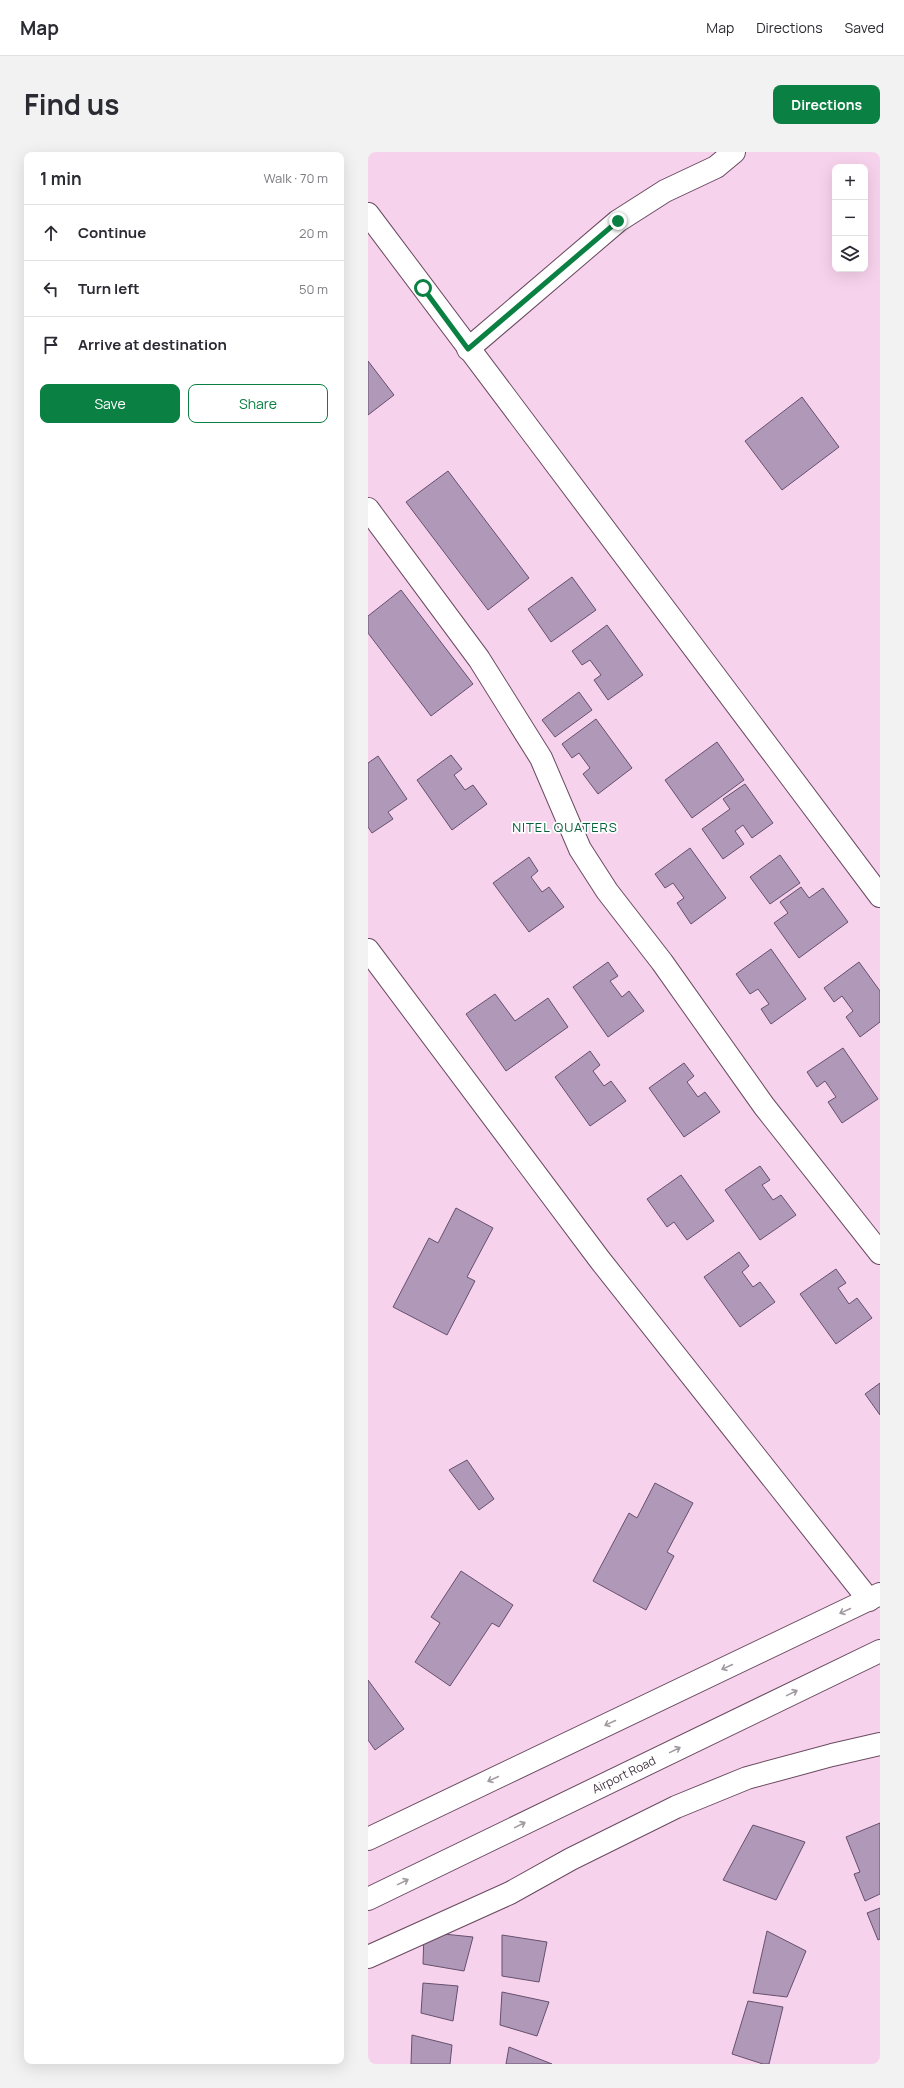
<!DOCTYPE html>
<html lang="en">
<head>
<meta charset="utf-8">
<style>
	:root { --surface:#fff; --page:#f2f2f3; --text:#2b2b33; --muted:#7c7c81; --line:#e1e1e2; --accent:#0b8043 }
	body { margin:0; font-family:Manrope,sans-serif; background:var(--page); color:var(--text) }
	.controls { position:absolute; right:12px; top:12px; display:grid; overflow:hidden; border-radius:8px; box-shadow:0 4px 16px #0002 }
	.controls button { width:36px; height:36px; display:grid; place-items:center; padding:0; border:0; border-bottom:1px solid var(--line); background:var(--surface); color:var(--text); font:20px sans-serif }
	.stop { position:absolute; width:12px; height:12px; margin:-9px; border:3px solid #0b8043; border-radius:50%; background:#fff }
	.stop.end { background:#0b8043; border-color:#fff; box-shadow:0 1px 4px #0008 }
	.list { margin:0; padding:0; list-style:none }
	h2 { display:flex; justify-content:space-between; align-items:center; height:52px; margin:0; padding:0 16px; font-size:17px }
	h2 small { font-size:13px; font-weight:400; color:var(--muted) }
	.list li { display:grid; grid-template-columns:26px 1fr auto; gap:12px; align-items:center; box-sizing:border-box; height:56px; padding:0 16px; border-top:1px solid var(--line) }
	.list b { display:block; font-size:15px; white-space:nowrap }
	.list em { font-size:13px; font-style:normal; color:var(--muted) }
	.actions { display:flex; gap:8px; padding:12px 16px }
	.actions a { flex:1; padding:9px 0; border:1px solid var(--accent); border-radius:8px; text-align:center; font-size:14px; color:var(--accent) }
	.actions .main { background:var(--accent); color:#fff }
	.icon { flex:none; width:22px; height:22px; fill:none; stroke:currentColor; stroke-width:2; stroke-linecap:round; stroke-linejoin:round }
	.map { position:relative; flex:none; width:512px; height:1912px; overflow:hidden; border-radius:8px }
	header { display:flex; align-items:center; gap:24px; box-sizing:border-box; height:56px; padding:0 20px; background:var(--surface); border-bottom:1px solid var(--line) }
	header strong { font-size:19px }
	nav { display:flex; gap:22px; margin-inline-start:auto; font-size:14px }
	.intro { display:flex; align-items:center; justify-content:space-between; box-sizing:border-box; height:96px; padding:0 24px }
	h1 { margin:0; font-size:28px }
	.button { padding:10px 18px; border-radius:8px; background:var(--accent); color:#fff; font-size:14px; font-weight:700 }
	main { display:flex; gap:24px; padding:0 24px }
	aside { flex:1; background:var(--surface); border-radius:8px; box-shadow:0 4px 16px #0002 }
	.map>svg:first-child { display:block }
</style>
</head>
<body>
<header>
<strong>Map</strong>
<nav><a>Map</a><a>Directions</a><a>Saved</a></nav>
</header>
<div class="intro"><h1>Find us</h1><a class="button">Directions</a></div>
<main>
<aside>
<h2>1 min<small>Walk · 70 m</small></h2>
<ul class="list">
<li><svg class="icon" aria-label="ahead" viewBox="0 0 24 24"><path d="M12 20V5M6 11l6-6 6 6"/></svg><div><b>Continue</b></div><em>20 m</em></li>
<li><svg class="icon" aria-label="left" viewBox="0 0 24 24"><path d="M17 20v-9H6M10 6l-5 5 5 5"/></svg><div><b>Turn left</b></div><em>50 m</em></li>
<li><svg class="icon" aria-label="arrive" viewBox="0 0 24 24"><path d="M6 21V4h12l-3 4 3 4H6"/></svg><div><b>Arrive at destination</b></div></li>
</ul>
<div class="actions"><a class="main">Save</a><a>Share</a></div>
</aside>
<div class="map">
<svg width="512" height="1912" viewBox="0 0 512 1912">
	<rect width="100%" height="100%" fill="#f7d2ec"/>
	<g fill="#b098b9" stroke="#66506e">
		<path d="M0,209L26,243L0,263Z"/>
		<path d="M434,245L471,295L414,338L377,289Z"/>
		<path d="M80,319L161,426L120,458L38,350Z"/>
		<path d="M204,425L228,458L183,490L160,457Z"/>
		<path d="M33,438L105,532L63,564L0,481V464Z"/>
		<path d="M239,473L275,523L240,548L226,528L233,523L222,508L214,513L204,499Z"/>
		<path d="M211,540L224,558L187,585L174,568Z"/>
		<path d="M228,567L264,616L230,642L215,622L222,616L211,601L204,606L194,592Z"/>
		<path d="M349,590L376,628L324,666L297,628Z"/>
		<path d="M83,603L94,617L86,623L97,638L105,633L119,652L84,678L49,628Z"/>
		<path d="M10,604L39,647L20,660L25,667L4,681L0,675V611Z"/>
		<path d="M377,632L405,671L384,686L375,673L367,679L376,692L355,707L334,677L362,657L355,647Z"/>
		<path d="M322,696L358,746L323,772L309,751L316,746L305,731L297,736L287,722Z"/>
		<path d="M412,703L432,731L402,752L382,725Z"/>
		<path d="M161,705L170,719L163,725L174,740L181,735L196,755L161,780L125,731Z"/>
		<path d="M433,735L441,746L455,736L480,770L431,806L406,771L420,761L412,750Z"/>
		<path d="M403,797L438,847L403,872L393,857L401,852L390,837L382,842L368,822Z"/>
		<path d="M240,810L250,824L242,829L254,845L261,839L276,859L240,885L205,835Z"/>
		<path d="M491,810L512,839V870L492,885L478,865L485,859L474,844L466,850L456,836Z"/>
		<path d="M127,842L147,869L180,846L200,875L138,919L98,862Z"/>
		<path d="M475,896L510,947L474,971L460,950L468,945L457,929L449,935L439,920Z"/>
		<path d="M222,899L232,913L225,919L236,934L243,929L258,949L222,974L187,925Z"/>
		<path d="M316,911L326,924L319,930L330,945L337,940L352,960L316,985L281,936Z"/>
		<path d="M392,1014L402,1028L394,1033L405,1048L413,1043L428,1063L392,1088L357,1038Z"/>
		<path d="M313,1023L346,1069L319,1088L306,1070L299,1075L279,1047Z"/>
		<path d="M88,1056L125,1076L99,1125L107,1129L79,1183L25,1155L61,1086L70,1091Z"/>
		<path d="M371,1100L381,1114L374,1120L385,1135L392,1130L407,1150L372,1175L336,1125Z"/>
		<path d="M468,1117L478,1131L470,1136L481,1152L489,1146L504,1166L468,1192L432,1142Z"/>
		<path d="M512,1231V1263L497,1242Z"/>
		<path d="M99,1308L126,1347L111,1358L81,1318Z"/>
		<path d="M287,1331L325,1351L299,1400L306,1404L278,1458L225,1429L261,1361L269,1366Z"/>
		<path d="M93,1419L145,1453L131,1475L124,1471L82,1534L47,1510L72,1471L63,1465Z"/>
		<path d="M0,1528L36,1577L7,1598L0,1588Z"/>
		<path d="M512,1671V1742L497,1749L486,1722L492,1720L478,1685Z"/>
		<path d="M385,1673L437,1690L408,1748L355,1728Z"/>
		<path d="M512,1756V1787L510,1788L499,1761Z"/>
		<path d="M399,1779L438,1799L419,1845L385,1841Z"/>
		<path d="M56,1780L105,1785L96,1819L55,1812Z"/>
		<path d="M134,1783L179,1790L171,1830L134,1824Z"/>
		<path d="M55,1831L90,1834L85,1869L53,1861Z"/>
		<path d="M134,1840L181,1850L169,1884L132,1873Z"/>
		<path d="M380,1849L415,1855L401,1912H395L364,1902Z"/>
		<path d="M44,1883L84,1893L82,1912H43Z"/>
		<path d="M141,1895L184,1912H138Z"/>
	</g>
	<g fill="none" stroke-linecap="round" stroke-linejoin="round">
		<g stroke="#6a4b61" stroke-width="24">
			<g id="minor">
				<path d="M0,62C169,290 342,516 512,744"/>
				<path d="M100,197L250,69L297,39L348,15L366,0"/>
				<path d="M0,357L111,507L173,606L212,697L239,739L294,810L396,954L512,1101"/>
				<path d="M0,798L232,1108L501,1448"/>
				<path d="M0,1687L512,1442"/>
				<path d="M0,1747L512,1499"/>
				<path d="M0,1805L142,1741L203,1707L308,1655L379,1626L464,1603L512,1592"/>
			</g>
		</g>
		<use href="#minor" stroke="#fff" stroke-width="22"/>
	</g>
	<defs><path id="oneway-shaft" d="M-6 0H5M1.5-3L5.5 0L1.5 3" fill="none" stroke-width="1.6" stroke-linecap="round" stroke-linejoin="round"/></defs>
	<g stroke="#a29aa0">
		<use href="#oneway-shaft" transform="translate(477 1459) rotate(155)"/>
		<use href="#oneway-shaft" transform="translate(359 1515) rotate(155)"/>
		<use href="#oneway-shaft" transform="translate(424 1541) rotate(-26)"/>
		<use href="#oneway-shaft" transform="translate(242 1571) rotate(155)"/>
		<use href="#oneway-shaft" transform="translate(307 1598) rotate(-26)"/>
		<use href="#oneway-shaft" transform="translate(125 1627) rotate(155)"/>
		<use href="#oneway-shaft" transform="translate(152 1673) rotate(-26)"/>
		<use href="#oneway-shaft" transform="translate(35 1730) rotate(-26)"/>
	</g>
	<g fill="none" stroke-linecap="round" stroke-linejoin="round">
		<path stroke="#0b8043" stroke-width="5" d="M55,136L100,197L250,69"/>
	</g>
	<g text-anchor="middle" stroke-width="3.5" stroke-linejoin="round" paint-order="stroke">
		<g font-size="12" fill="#453641" stroke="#fff">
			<text transform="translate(256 1623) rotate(-26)" y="4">Airport Road</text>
		</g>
		<g font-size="13" letter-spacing="1" fill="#055f39" stroke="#fff">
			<text x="197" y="680">NITEL QUATERS</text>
		</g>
	</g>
</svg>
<div class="controls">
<button>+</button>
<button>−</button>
<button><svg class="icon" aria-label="layers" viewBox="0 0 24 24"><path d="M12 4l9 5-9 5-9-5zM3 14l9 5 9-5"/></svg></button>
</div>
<div class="stop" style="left:55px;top:136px"></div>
<div class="stop end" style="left:250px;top:69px"></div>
</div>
</main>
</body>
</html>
